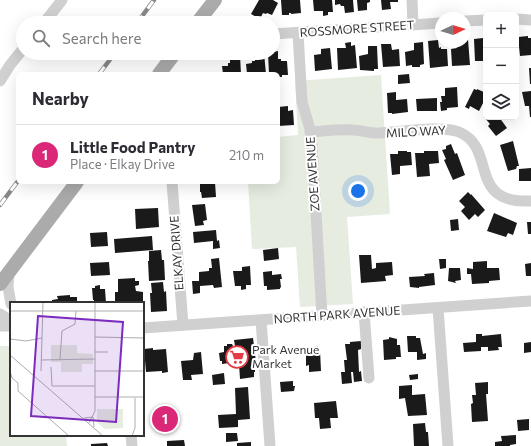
<!DOCTYPE html>
<html lang="en">
<head>
<meta charset="utf-8">
<style>
	:root { --surface:#fff; --page:#f7f7f7; --text:#2b2b33; --muted:#7c7c81; --line:#e1e1e2; --accent:#db2777 }
	body { margin:0; font-family:Commissioner,sans-serif; background:var(--page); color:var(--text) }
	.controls { position:absolute; right:12px; top:12px; display:grid; overflow:hidden; border-radius:6px; box-shadow:0 4px 16px #0002 }
	.controls button { width:36px; height:36px; display:grid; place-items:center; padding:0; border:0; border-bottom:1px solid var(--line); background:var(--surface); color:var(--text); font:20px sans-serif }
	.compass { position:absolute; left:435px; top:12px; width:36px; height:36px; border-radius:50%; background:var(--surface); box-shadow:0 4px 16px #0002; rotate:86deg }
	.you { position:absolute; left:358px; top:191px; width:14px; height:14px; margin:-10px; border:3px solid #fff; border-radius:50%; background:#1a73e8; box-shadow:0 0 0 6px #1a73e833 }
	.badge { display:grid; place-items:center; width:26px; height:26px; border-radius:50%; background:var(--accent); color:#fff; font-size:13px; font-weight:700 }
	.pin { position:absolute; translate:-50% -50%; border:2px solid #fff; box-shadow:0 1px 4px #0006 }
	.list { margin:0; padding:0; list-style:none }
	h2 { display:flex; justify-content:space-between; align-items:center; height:52px; margin:0; padding:0 16px; font-size:17px }
	h2 small { font-size:13px; font-weight:400; color:var(--muted) }
	.list li { display:grid; grid-template-columns:26px 1fr auto; gap:12px; align-items:center; box-sizing:border-box; height:60px; padding:0 16px; border-top:1px solid var(--line) }
	.list b { display:block; font-size:15px; white-space:nowrap }
	.list p { margin:0; font-size:13px; white-space:nowrap; color:var(--muted) }
	.list em { font-size:13px; font-style:normal; color:var(--muted) }
	.icon { flex:none; width:22px; height:22px; fill:none; stroke:currentColor; stroke-width:2; stroke-linecap:round; stroke-linejoin:round }
	.map { position:relative; flex:none; width:531px; height:446px; overflow:hidden }
	.search { position:absolute; background:var(--surface); box-shadow:0 4px 16px #0002; left:16px; top:16px; width:264px; height:44px; display:flex; align-items:center; gap:10px; box-sizing:border-box; padding:0 14px; border-radius:22px; color:var(--muted); font-size:15px }
	.panel { position:absolute; background:var(--surface); box-shadow:0 4px 16px #0002; left:16px; top:72px; width:264px; height:112px; border-radius:6px }
	.map>svg:first-child { display:block }
</style>
</head>
<body>
<div class="map">
<svg width="531" height="446" viewBox="0 0 531 446">
	<rect width="100%" height="100%" fill="#fff"/>
	<g fill="#e6ecdf">
		<path d="M381,75L390,214L347,217L353,304L300,307L296,247L252,249L248,182H278V137L298,135L295,81Z"/>
		<path d="M0,346H11V435H66L67,446H0Z"/>
	</g>
	<g fill="#1a1a1a">
		<path d="M259,0H273L278,3L272,15L267,13L266,14L263,13L260,19L251,14Z"/>
		<path d="M281,0H300L301,13L291,14V13H289V15H282Z"/>
		<path d="M313,0H332L333,12H328V15L323,16V11H314Z"/>
		<path d="M335,0H353L354,12L345,13L344,6H341L340,4L335,5Z"/>
		<path d="M357,0H370V2L367,3V10L358,11Z"/>
		<path d="M381,0H398V2H390L391,9L382,10Z"/>
		<path d="M528,36V38H531V55L520,56L518,37Z"/>
		<path d="M483,38L484,46H486V61H475L474,39Z"/>
		<path d="M465,39H468L470,65L452,66L451,49L457,48L456,46H460V42H465Z"/>
		<path d="M438,40L439,48L441,47V49H447L448,66L430,68L428,41Z"/>
		<path d="M351,42V46L355,45L357,68L338,70L337,48H346L345,43Z"/>
		<path d="M423,42L424,64L420,65V67H412V65L406,66L405,52L414,50V43Z"/>
		<path d="M381,44H391L392,50L399,49L400,66L383,67Z"/>
		<path d="M368,46H377L378,69H374V71L360,70L359,56L368,54Z"/>
		<path d="M330,48L332,69L315,71L314,55L321,54V49Z"/>
		<path d="M278,51V59H281V61H287L288,75H282V77H278V74H269L268,53Z"/>
		<path d="M255,53H264L266,74H247L246,64L252,63V61H255Z"/>
		<path d="M230,55H240L241,74H223L222,66H228V63H230Z"/>
		<path d="M529,68H531V84H530Z"/>
		<path d="M409,74L410,83L398,84V75Z"/>
		<path d="M457,87L458,107L447,108V110L441,111L440,102H442L441,96H445V88Z"/>
		<path d="M474,89L477,90V89L486,93V97L479,111L470,106L469,109L465,107Z"/>
		<path d="M531,91V117H530L529,106H525L522,92Z"/>
		<path d="M396,92V100L407,99L408,112L392,114V113H388L387,93Z"/>
		<path d="M437,98V111H417L416,99Z"/>
		<path d="M288,106V111L293,110L294,125L278,126V107Z"/>
		<path d="M486,115V117H499L507,128L496,136L488,126L490,124L484,117Z"/>
		<path d="M513,141L519,166H517L516,169L508,171L500,145Z"/>
		<path d="M451,144L455,154L457,153L465,175L453,180L444,160L446,159L442,150L446,149V146Z"/>
		<path d="M398,151H407V152H411L412,165L400,166V174L392,175L390,154H398Z"/>
		<path d="M424,151H438L439,163L429,164L430,176L417,177L415,153H424Z"/>
		<path d="M531,168V181H519V169Z"/>
		<path d="M206,182H215L216,197L202,198L201,192H200V184L206,183Z"/>
		<path d="M468,192L471,195V194L485,210L478,217L475,214L469,220L461,211L465,207L459,201Z"/>
		<path d="M205,204L207,220L203,221L204,225L195,226L192,205Z"/>
		<path d="M158,208L159,227L136,229L135,209Z"/>
		<path d="M494,213L517,223L513,235L508,233L506,237L487,231Z"/>
		<path d="M458,219L459,230L451,231L450,220Z"/>
		<path d="M527,222H531V234H528Z"/>
		<path d="M216,230L217,241L219,240L220,248L213,249V241L194,243L193,232Z"/>
		<path d="M107,232L108,246L91,247L90,233Z"/>
		<path d="M152,236L153,250L115,253L114,239Z"/>
		<path d="M278,248L279,259L264,261L263,250Z"/>
		<path d="M161,250L162,260H164L165,280L149,281L148,261H149V251Z"/>
		<path d="M359,255H371L372,269L376,268V263L392,262L393,275L385,276L386,281L361,283Z"/>
		<path d="M219,258L222,287L214,288L213,285L200,286V293L193,294L192,281H199V272L209,271V268H212L211,259Z"/>
		<path d="M439,259H446V268L440,269Z"/>
		<path d="M487,261V268H499L500,280L489,281V283L472,284L471,274H467V268L473,269V262Z"/>
		<path d="M109,262L110,275L91,276L90,263Z"/>
		<path d="M531,263V276H526L525,264Z"/>
		<path d="M250,266L251,285H246V289L241,290V286H235L233,271H242V267Z"/>
		<path d="M449,268H460L461,280L455,281L456,283L448,281Z"/>
		<path d="M272,271V275L281,274L282,279H280L281,287L280,288V289L267,290V286H264L263,272Z"/>
		<path d="M434,273L435,285L419,287V288L410,287L409,277L425,276L424,274Z"/>
		<path d="M135,278V281H139V285L135,286L136,291L143,292V301H139V303H123V301H115V292H118V279Z"/>
		<path d="M163,282L164,292L166,291L167,311L151,312L150,293H152L151,283Z"/>
		<path d="M100,285V289H105L106,303H94V300H93L92,288H95V286Z"/>
		<path d="M70,295V297H77V303H52V300L58,299L57,296Z"/>
		<path d="M476,334H482V336L501,334L502,347H498L499,350L488,351V347H481V351L464,352L463,343L476,342Z"/>
		<path d="M407,336H416V338H420L423,354L426,353V359L417,360V352H408Z"/>
		<path d="M389,337L397,339V345H400L401,357H396V359L384,360L383,340L389,339Z"/>
		<path d="M253,338L256,362H253L254,370H255V372H254V377L240,379L239,364H237V362L222,364V361H220L219,353L224,352V346H227V344H232L233,346H235L234,340Z"/>
		<path d="M361,341V349L358,350L359,372L361,371L362,381L354,382L353,372H351L352,383L342,384L341,372H345L344,360H347L345,344H350V342Z"/>
		<path d="M531,342V352L524,353V343Z"/>
		<path d="M318,346V350H320L321,371L309,372V365L306,366V349Z"/>
		<path d="M153,348V350L166,349L168,372L162,373V371L146,372L144,349Z"/>
		<path d="M201,352L203,374L191,375L192,380H183L181,361L193,360L194,353Z"/>
		<path d="M224,373L225,384L213,385L212,375Z"/>
		<path d="M418,374V379L410,380L409,375Z"/>
		<path d="M293,381V386H295L294,391L281,392L280,382Z"/>
		<path d="M488,382V394H486L488,421L472,422L471,404L473,403L472,395H476L475,383Z"/>
		<path d="M412,385V395L425,394L427,415L408,416L405,398L399,399V386Z"/>
		<path d="M248,387L250,419L238,420V427L219,428L218,415L236,414L235,388Z"/>
		<path d="M336,401L338,418H330L331,428L320,429L319,418H315L314,403Z"/>
		<path d="M174,412L175,419L172,420L173,425H156V422H155L156,415Z"/>
		<path d="M529,419V430L518,431L517,420Z"/>
		<path d="M425,423L426,432H428L429,446H414L413,424Z"/>
		<path d="M226,433H237L238,441L226,442Z"/>
		<path d="M516,435V444L510,445V446H495V442L502,441L501,436Z"/>
		<path d="M184,440L185,446H167V441Z"/>
		<path d="M251,442V446H237V443Z"/>
		<path d="M107,443L108,446H91V444Z"/>
	</g>
	<g fill="none" stroke-linecap="round" stroke-linejoin="round">
		<g stroke="#d0d0d0" stroke-width="11">
			<path d="M412,0L413,25"/>
			<path d="M516,19L531,20"/>
			<path d="M465,21L486,20"/>
			<path d="M44,23L62,0"/>
			<path d="M298,33L302,102L310,129L312,145L322,316"/>
			<path d="M273,34L441,23"/>
			<path d="M0,81L10,65L23,49"/>
			<path d="M310,132C324,131 339,129 353,130C362,130 371,134 380,133C400,132 442,125 459,132C498,148 466,204 531,201"/>
			<path d="M172,182L183,325"/>
			<path d="M9,272L8,287L11,304"/>
			<path d="M438,308L448,446"/>
			<path d="M364,312L369,378"/>
			<path d="M0,314L11,321"/>
			<path d="M261,320L270,446"/>
			<path d="M0,326H11"/>
			<path d="M143,328L531,301"/>
			<path d="M131,435L132,446"/>
		</g>
		<g stroke="#ababab" stroke-width="14">
			<path d="M197,23L215,0"/>
			<path d="M159,74L175,53"/>
			<path d="M0,284L77,182"/>
		</g>
		<g stroke="#888" stroke-width="4.5">
			<g id="rail">
				<path d="M137,23L154,0"/>
				<path d="M99,74L115,53"/>
				<path d="M0,205L18,181"/>
			</g>
		</g>
		<use href="#rail" stroke="#fff" stroke-width="3" stroke-dasharray="9" stroke-linecap="butt"/>
	</g>
	<defs>
		<g id="supermarket-ring" transform="scale(1.15)"><circle r="9.5" fill="#fff" stroke="#e63946" stroke-width="1.5"/><path d="M-6-5.5h2.5l.6 2H6L4.5 2H-2.5L-4.4-4H-6ZM-1.5 3.2a1.3 1.3 0 1 0 .1 0ZM3 3.2a1.3 1.3 0 1 0 .1 0Z" fill="#e63946"/></g>
	</defs>
	<g fill-rule="evenodd">
		<use href="#supermarket-ring" x="237" y="357"/>
	</g>
	<g text-anchor="middle" stroke-width="4" stroke-linejoin="round" paint-order="stroke">
		<g font-size="12" fill="#333" stroke="#fff">
			<text transform="translate(357 29) rotate(-4)" y="4">ROSSMORE STREET</text>
			<text transform="translate(416 132) rotate(-3)" y="4">MILO WAY</text>
			<text transform="translate(313 174) rotate(-94)" y="4">ZOE AVENUE</text>
			<text transform="translate(177 253) rotate(-94)" y="4">ELKAY DRIVE</text>
			<text transform="translate(337 315) rotate(-4)" y="4">NORTH PARK AVENUE</text>
		</g>
		<g font-size="12" fill="#333" stroke="#fff" text-anchor="start">
			<text x="252" y="354">Park Avenue<tspan x="252" dy="14">Market</tspan></text>
		</g>
	</g>
	<g transform="translate(10 302)">
		<rect width="134" height="134" fill="#fff"/>
		<path d="M41,43H67V51L83,52V62H72V70H51V60H41ZM87,107H113V126L95,127L87,120Z" fill="#e6ecdf"/>
		<path fill="none" stroke="#adadad" stroke-width="1" d="M85,0V9H134M0,9H85V109L79,121M85,35L134,36M0,37L16,39L32,36M85,50H98M0,53L93,134M50,57L52,29L65,22L66,9M31,58L85,57M41,65L42,84H85M0,69L2,76L8,81V89L59,134M31,69L33,0M85,69H134M85,95H134M74,116L83,115L84,125M122,134L125,126V96"/>
		<path fill="#7b2cbf" fill-opacity="0.15" stroke="#7b2cbf" stroke-width="2" d="M28,14L113,20L106,120L21,114Z"/>
		<rect width="134" height="134" fill="none" stroke="#333" stroke-width="2"/>
	</g>
</svg>
<div class="controls">
<button>+</button>
<button>−</button>
<button><svg class="icon" aria-label="layers" viewBox="0 0 24 24"><path d="M12 4l9 5-9 5-9-5zM3 14l9 5 9-5"/></svg></button>
</div>
<svg class="compass" viewBox="-18 -18 36 36"><path d="M0-13l5 13h-10z" fill="#e53935"/><path d="M0 13l5-13h-10z" fill="#7c7c81"/></svg>
<div class="you"></div>
<div class="pin badge" style="left:165px;top:419px">1</div>
<div class="search"><svg class="icon" aria-label="search" viewBox="0 0 24 24"><circle cx="10" cy="10" r="6"/><path d="M15 15l6 6"/></svg>Search here</div>
<section class="panel">
<h2>Nearby<small></small></h2>
<ul class="list">
<li><span class="badge">1</span><div><b>Little Food Pantry</b><p>Place · Elkay Drive</p></div><em>210 m</em></li>
</ul>
</section>
</div>
</body>
</html>
